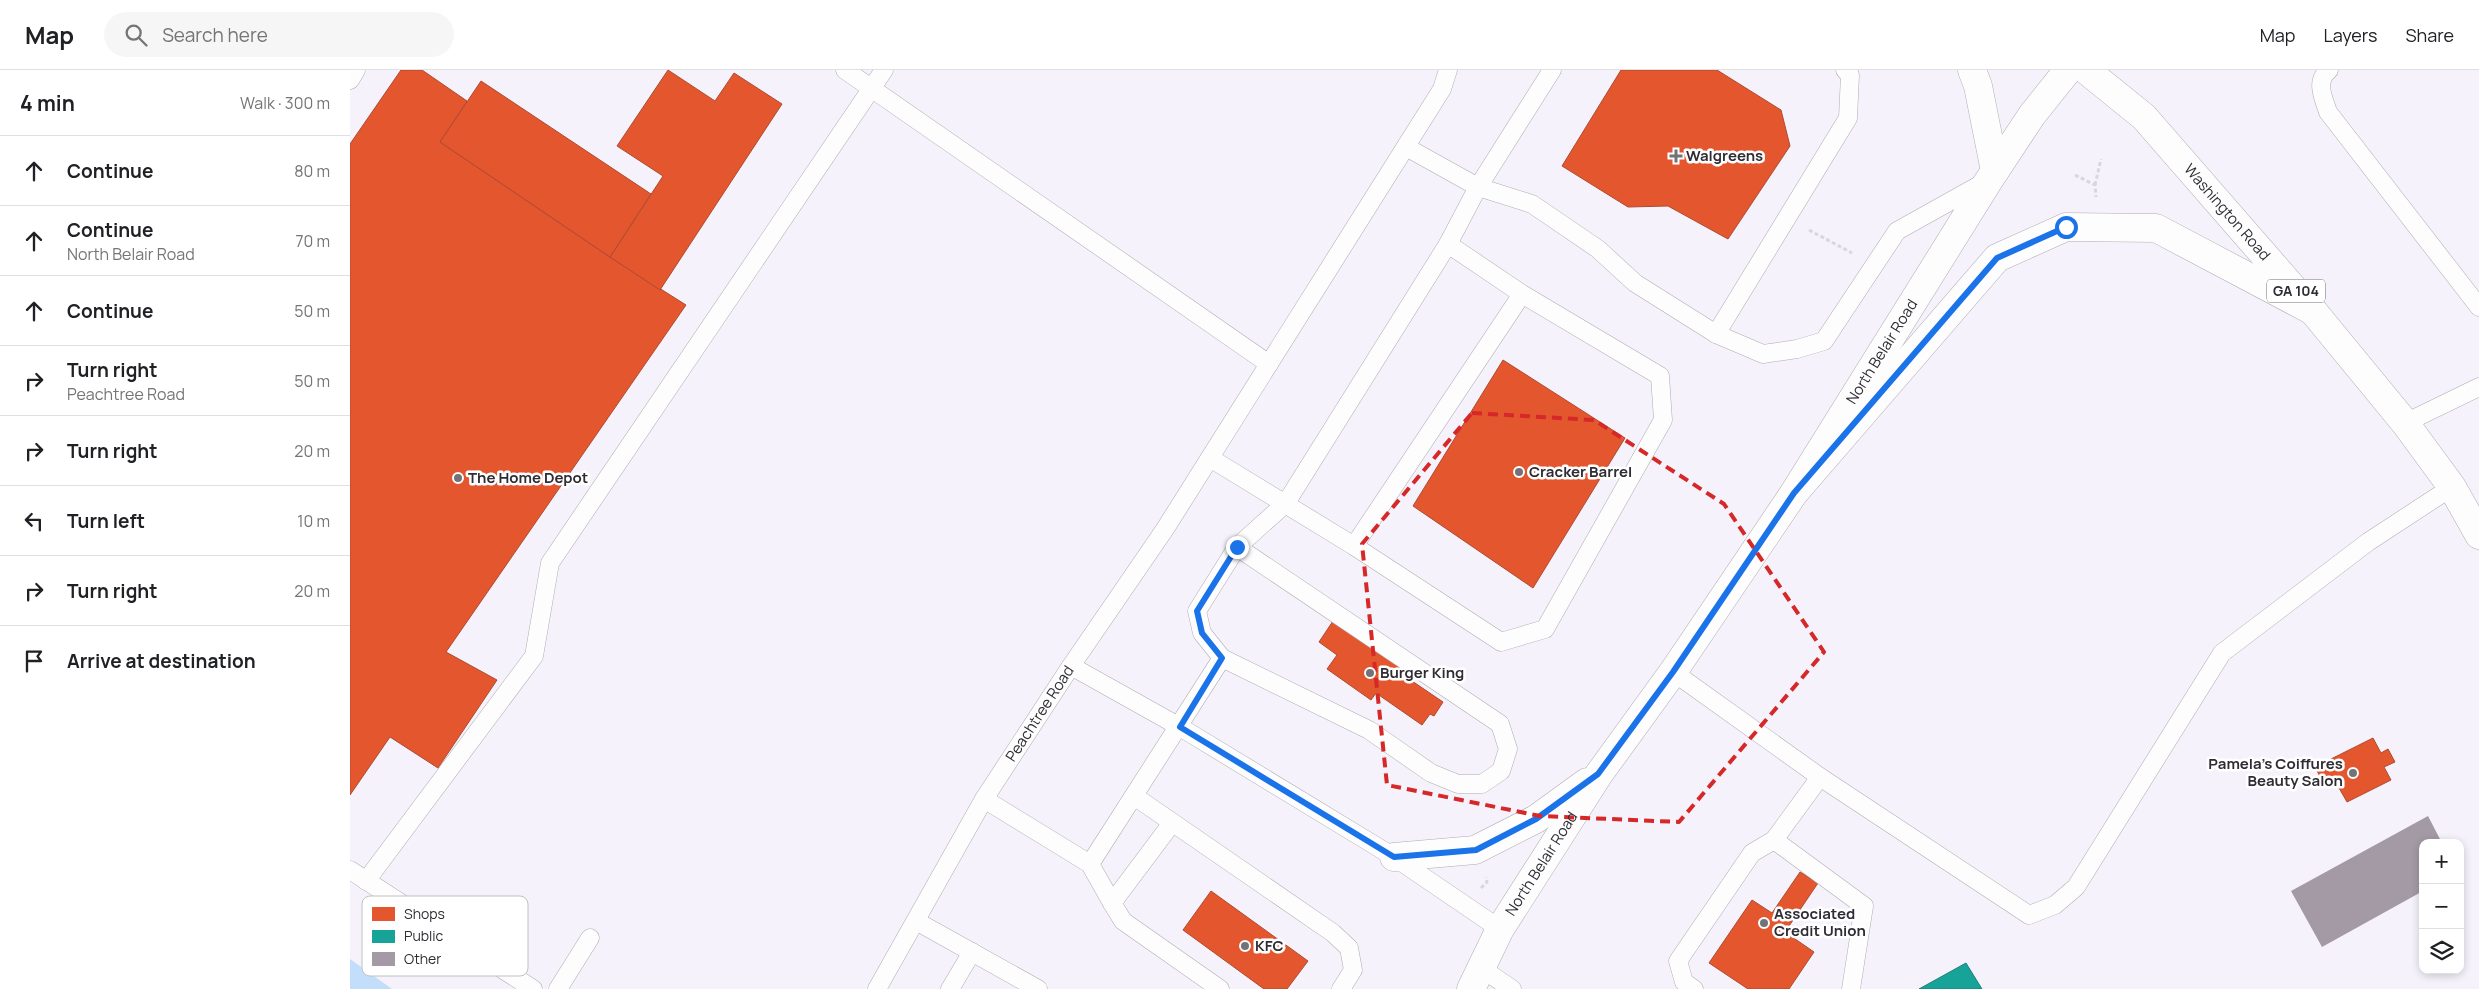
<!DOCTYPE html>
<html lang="en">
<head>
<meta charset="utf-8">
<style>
	:root { --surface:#fff; --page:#f6f6f6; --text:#202124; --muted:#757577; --line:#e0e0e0 }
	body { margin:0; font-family:Manrope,sans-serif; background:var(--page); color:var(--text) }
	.controls { position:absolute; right:15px; bottom:15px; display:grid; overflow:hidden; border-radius:10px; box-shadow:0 2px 8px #0003 }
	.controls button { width:45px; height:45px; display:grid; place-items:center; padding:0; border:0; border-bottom:1px solid var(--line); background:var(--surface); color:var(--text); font:25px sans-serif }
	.stop { position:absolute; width:15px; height:15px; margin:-11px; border:4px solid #1a73e8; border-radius:50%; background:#fff }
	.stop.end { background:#1a73e8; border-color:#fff; box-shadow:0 1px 5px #0008 }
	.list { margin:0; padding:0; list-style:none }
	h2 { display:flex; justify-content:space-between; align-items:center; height:65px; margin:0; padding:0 20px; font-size:21px }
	h2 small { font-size:16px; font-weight:400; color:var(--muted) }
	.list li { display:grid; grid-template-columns:32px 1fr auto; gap:15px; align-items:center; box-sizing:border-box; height:70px; padding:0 20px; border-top:1px solid var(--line) }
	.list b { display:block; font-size:19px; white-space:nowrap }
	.list p { margin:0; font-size:16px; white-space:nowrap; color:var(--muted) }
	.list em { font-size:16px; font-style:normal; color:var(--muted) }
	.icon { flex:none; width:28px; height:28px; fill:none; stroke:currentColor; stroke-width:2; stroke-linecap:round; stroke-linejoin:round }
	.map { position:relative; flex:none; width:2129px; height:919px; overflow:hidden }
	header { display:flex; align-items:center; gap:30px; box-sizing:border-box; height:70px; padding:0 25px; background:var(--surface); border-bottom:1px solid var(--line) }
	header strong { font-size:24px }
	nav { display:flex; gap:28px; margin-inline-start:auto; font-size:18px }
	.search { width:350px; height:45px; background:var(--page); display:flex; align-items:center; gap:12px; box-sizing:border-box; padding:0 18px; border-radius:28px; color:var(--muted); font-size:19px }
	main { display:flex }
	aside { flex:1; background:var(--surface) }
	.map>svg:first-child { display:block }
</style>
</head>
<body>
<header>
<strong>Map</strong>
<div class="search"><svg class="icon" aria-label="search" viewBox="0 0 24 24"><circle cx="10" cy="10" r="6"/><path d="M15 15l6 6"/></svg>Search here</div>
<nav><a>Map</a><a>Layers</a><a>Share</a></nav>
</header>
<main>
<aside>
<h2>4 min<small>Walk · 300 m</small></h2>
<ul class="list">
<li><svg class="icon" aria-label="ahead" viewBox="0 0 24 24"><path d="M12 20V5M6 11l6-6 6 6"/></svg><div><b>Continue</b></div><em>80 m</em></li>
<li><svg class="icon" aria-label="ahead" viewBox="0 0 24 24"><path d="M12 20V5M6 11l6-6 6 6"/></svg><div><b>Continue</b><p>North Belair Road</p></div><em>70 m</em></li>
<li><svg class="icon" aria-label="ahead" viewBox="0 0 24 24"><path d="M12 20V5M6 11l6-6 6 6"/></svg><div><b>Continue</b></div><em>50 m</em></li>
<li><svg class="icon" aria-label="right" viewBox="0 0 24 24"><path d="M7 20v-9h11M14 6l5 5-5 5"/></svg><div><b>Turn right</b><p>Peachtree Road</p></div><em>50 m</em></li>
<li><svg class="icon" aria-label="right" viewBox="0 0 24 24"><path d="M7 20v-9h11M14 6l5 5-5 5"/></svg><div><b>Turn right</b></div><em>20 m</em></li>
<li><svg class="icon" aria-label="left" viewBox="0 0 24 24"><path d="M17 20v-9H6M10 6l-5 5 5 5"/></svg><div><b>Turn left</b></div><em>10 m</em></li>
<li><svg class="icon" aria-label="right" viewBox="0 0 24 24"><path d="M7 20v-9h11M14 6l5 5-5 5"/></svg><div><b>Turn right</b></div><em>20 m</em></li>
<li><svg class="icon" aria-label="arrive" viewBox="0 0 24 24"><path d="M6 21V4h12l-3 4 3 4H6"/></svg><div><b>Arrive at destination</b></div></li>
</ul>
</aside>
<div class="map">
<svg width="2129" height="919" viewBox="0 0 2129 919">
	<rect width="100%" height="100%" fill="#f5f2fb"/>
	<path fill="#c3defb" d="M0,889L42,919H0Z"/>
	<g fill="#e4572e" stroke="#ae4a30">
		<path d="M51,0H72L117,31L90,72L260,187L336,235L96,582L147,610L88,698L40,667L0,725V74Z"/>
		<path d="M318,0L365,31L384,3L432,34L310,220L260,187L313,106L267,76Z"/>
		<path d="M1271,0H1367L1431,40L1440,76L1378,169L1318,136L1278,137L1212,96Z"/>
		<path d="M131,11L301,124L260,187L90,72Z"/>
		<path d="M1153,290L1275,368L1183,518L1063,436Z"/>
		<path d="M983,551L1064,607L1062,611L1093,632L1084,646L1080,644L1072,655L1026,623L1021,630L977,599L987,585L969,572Z"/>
		<path d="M2023,668L2031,683L2038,679L2045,692L2034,697L2041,710L1997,732L1984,709L1974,714L1965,697Z"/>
		<path d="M1450,802L1468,813L1435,862L1464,882L1439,919H1398L1359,893L1402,830L1422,843Z"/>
		<path d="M861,821L958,891L937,919H914L833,860Z"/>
	</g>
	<path fill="#17a398" stroke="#1e807a" d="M1616,893L1632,919H1569Z"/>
	<path fill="#a49aa6" d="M2078,746L2092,773H2073V821L1972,877L1941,821Z"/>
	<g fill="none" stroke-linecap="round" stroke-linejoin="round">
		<g stroke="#aeabb2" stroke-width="19">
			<g id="service">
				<path d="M495,0L919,294"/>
				<path d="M1979,0C1965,11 1973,27 1978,42L2129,237"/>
				<path d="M0,10L6,0"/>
				<path d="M1056,77L1128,117L1182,134L1248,179L1285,213L1366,264L1413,284L1447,279L1474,271L1547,161L1633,113"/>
				<path d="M1366,264L1498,48L1500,5L1495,0"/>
				<path d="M2055,353L2129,317"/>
				<path d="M860,388L1004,476L1151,572L1195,559L1313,350L1310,306L1172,224L1098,174"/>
				<path d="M1004,476L1172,224"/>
				<path d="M872,588L1019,660L1081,703L1108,714H1132L1151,701L1158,679L1150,654L887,477"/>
				<path d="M721,596L815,459L1092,19L1098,0"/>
				<path d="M1323,602L1470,707L1679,845L1705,835L1726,817L1872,583L2018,472L2102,417"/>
				<path d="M784,726L983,863L999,878L1003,900L991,919"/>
				<path d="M634,729L740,794L762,833"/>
				<path d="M822,753L762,833L773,851L870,919"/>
				<path d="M1424,770L1514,836L1501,919"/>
				<path d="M740,794L872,588L852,563L847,541L887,477L936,433L1098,174L1128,117L1202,0"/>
				<path d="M0,800L183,919"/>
				<path d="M16,811L184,586L200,493L534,0"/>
				<path d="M566,851L688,919"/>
				<path d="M1131,898L1162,919"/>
				<path d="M208,919L240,868"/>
				<path id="s1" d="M527,919L634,729L721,596L830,657L1044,787L1150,859"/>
				<path d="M600,919L622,882"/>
				<path d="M1344,919L1334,912L1328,891L1402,783L1424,770L1470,707"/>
			</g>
		</g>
		<g stroke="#aeabb2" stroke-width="29">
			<g id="secondary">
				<path d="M1044,787L1125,780L1186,749L1237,712"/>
				<path id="s2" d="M1121,919L1150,859L1249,704L1323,602L1444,423L1639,110L1682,45L1718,0"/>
			</g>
		</g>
		<g stroke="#aeabb2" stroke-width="29">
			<g id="primary">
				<path d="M1622,0L1628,16L1645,101"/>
				<path id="s3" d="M1736,0L1794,47L1963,241L2055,353L2102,417L2129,465"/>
				<path d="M1444,423L1647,188L1716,157L1806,158L1963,241"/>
			</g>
		</g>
		<g stroke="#d8d8da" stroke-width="3" stroke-dasharray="4 2.5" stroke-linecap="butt">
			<path d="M1725,105L1745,115L1746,127"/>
			<path d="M1745,115L1751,89"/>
			<path d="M1459,160L1502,183"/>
			<path d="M1131,818L1137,812L1136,807"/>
		</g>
		<use href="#service" stroke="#fefdfe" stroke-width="18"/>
		<use href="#secondary" stroke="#fefdfe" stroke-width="28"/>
		<use href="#primary" stroke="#fefdfe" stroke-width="28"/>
	</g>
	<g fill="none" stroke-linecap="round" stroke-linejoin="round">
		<path stroke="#1a73e8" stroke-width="6" d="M887,477L847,541L852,563L872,588L830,657L1044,787L1126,780L1186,749L1248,704L1323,602L1444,423L1647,188L1716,157"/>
	</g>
	<path fill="none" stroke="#d62828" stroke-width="4" stroke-dasharray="10 6" stroke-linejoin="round" d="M1122,343L1244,350L1374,434L1474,582L1329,752L1190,746L1037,715L1012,474Z"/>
	<g fill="#747279" stroke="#fff" stroke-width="2">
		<path d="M1323.5 78.5h5v5h5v5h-5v5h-5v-5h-5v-5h5z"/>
		<circle cx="1169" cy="402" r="5"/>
		<circle cx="108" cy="408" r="5"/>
		<circle cx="1020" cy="603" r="5"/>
		<circle cx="2003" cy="703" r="5"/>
		<circle cx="1414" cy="853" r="5"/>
		<circle cx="895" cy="876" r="5"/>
	</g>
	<g text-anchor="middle" stroke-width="5" stroke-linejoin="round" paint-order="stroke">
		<rect fill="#fff" stroke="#6d6c70" stroke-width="1" x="1917" y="209.5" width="58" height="23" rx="4"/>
		<g font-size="14" font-weight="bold" fill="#2f2d33">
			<text x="1946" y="226">GA 104</text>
		</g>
		<g font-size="15" font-weight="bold" fill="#2f2d33" stroke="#fff" text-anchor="start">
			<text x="1336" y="91">Walgreens</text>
			<text x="1179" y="407">Cracker Barrel</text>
			<text x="118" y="413">The Home Depot</text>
			<text x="1030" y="608">Burger King</text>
			<text x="1993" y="699" text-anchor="end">Pamela's Coiffures<tspan x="1993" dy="17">Beauty Salon</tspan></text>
			<text x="1424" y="849">Associated<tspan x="1424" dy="17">Credit Union</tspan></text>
			<text x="905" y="881">KFC</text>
		</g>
		<g font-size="15" fill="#2f2d33" stroke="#fff">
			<text dy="5" stroke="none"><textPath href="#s3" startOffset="201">Washington Road</textPath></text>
			<text dy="5" stroke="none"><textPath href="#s2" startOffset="759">North Belair Road</textPath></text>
			<text dy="5" stroke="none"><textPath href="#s1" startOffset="320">Peachtree Road</textPath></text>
			<text dy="5" stroke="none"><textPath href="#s2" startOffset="144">North Belair Road</textPath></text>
		</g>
	</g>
	<rect x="12" y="826" width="166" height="80" rx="8" fill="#fff" stroke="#c1c0c2" stroke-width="1"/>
	<rect x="22" y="837" width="23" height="14" fill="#e4572e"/>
	<rect x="22" y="860" width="23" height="13" fill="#17a398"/>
	<rect x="22" y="882" width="23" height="14" fill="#a49aa6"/>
	<g font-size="14" fill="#2f2d33">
		<text x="54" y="849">Shops</text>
		<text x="54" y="871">Public</text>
		<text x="54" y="894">Other</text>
	</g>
</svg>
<div class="controls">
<button>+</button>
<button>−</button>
<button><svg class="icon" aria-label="layers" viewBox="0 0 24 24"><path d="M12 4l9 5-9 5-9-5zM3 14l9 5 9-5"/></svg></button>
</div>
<div class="stop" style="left:1716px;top:157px"></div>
<div class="stop end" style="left:887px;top:477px"></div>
</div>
</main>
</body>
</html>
